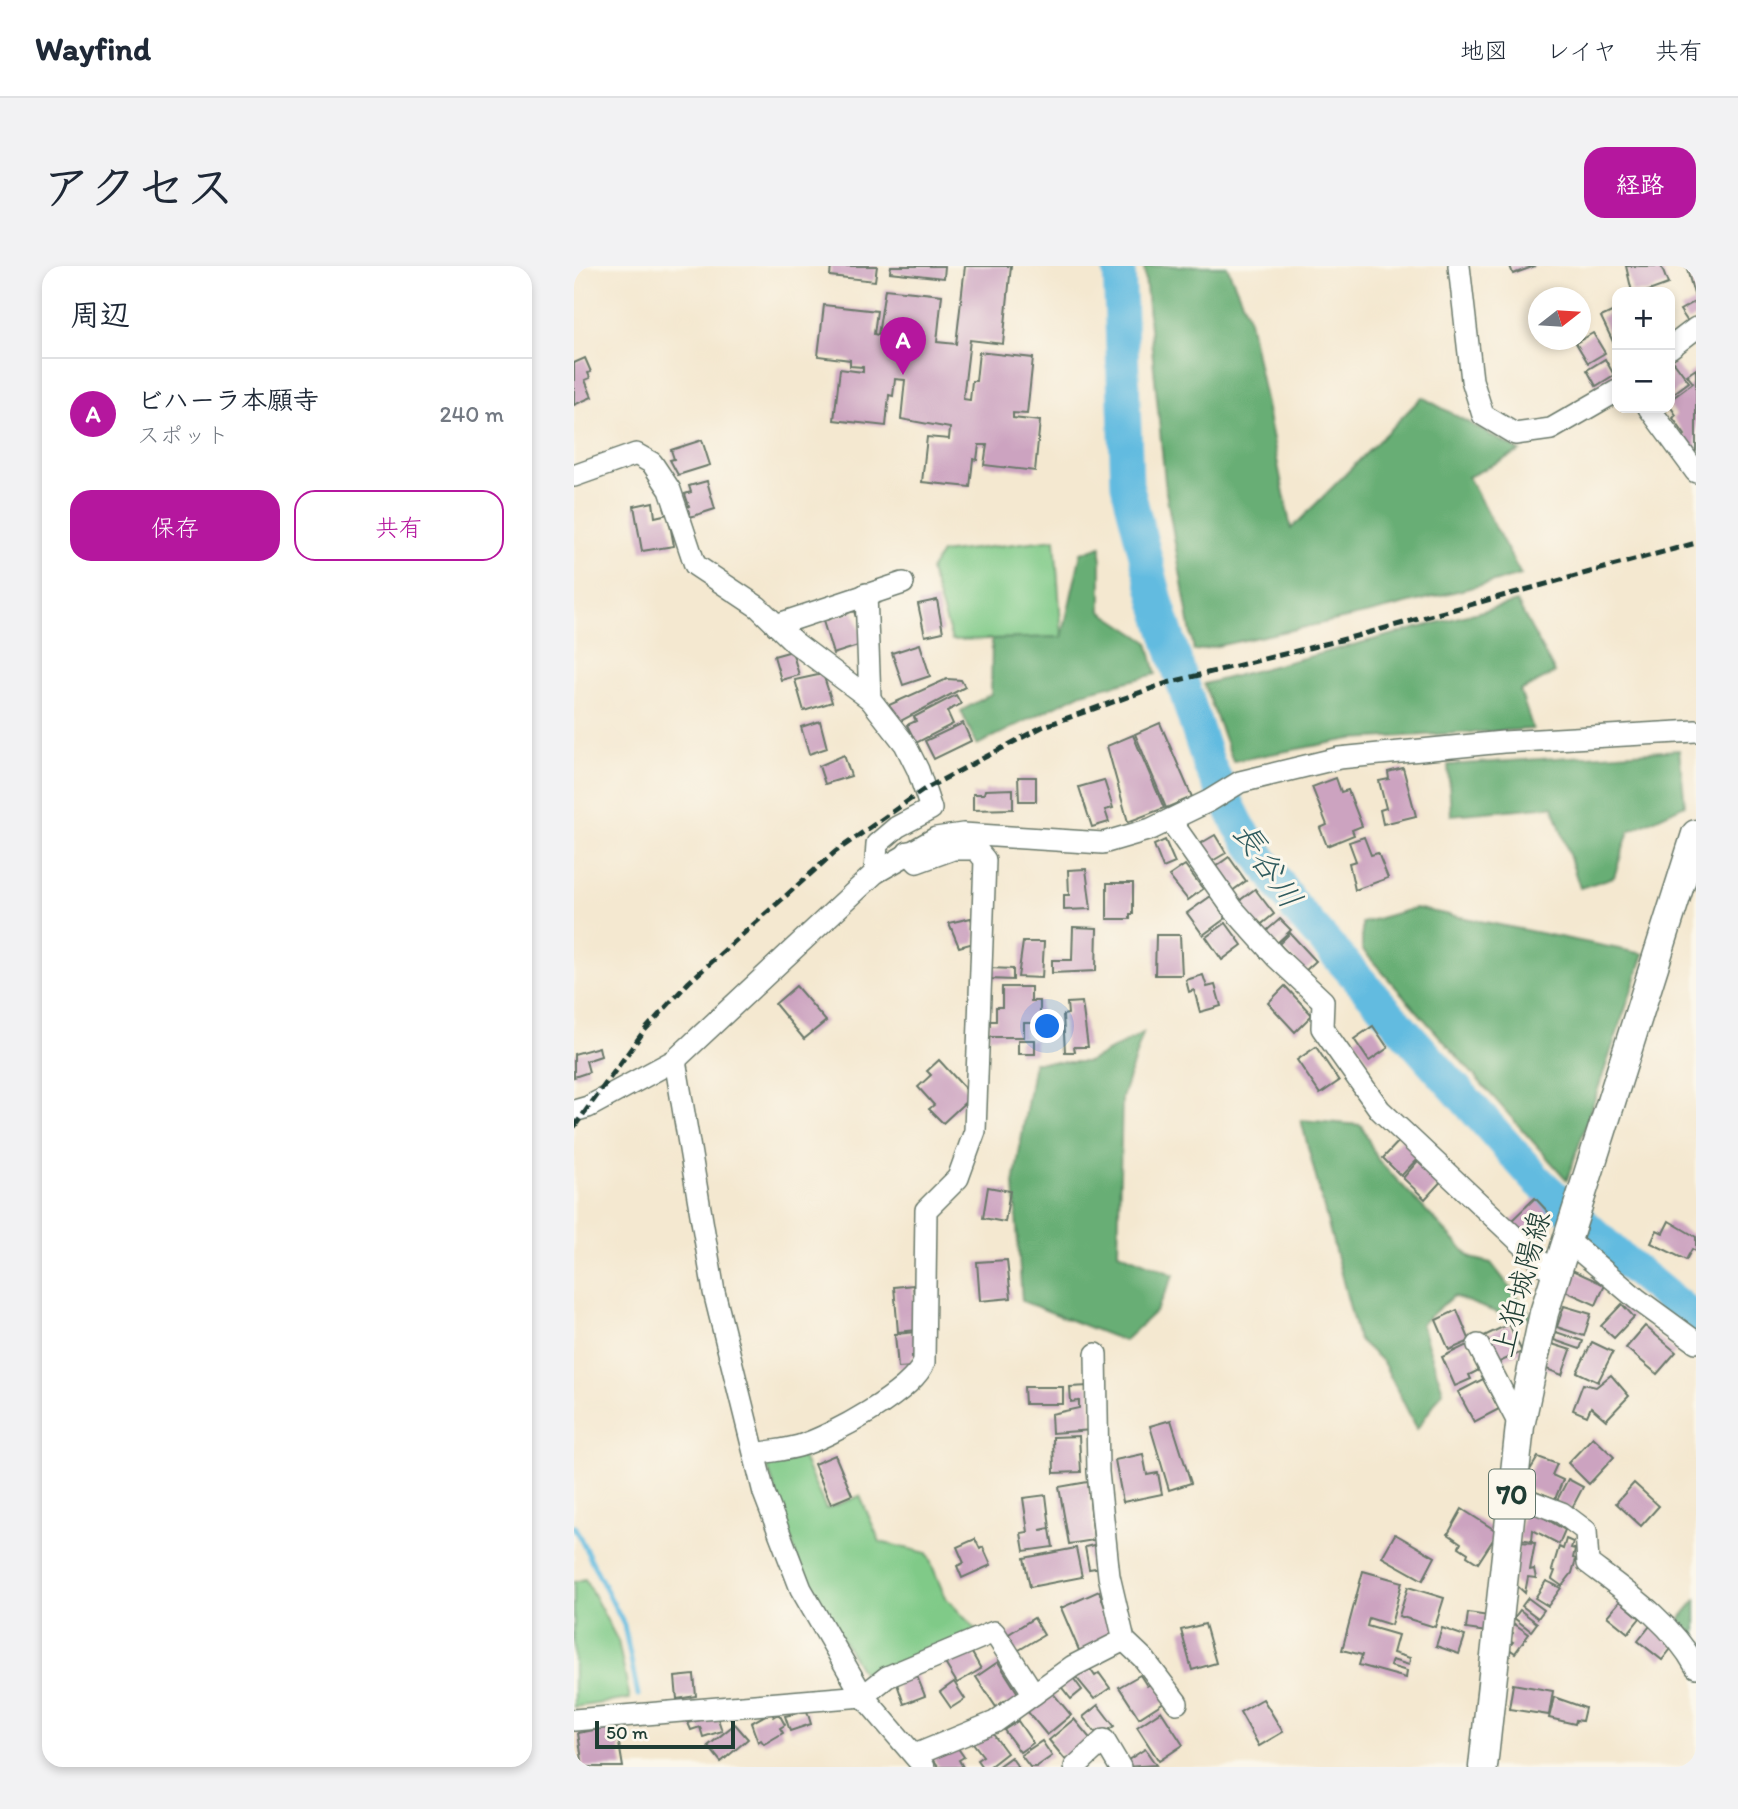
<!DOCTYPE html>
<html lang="ja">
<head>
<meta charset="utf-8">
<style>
	:root { --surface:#fff; --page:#f2f2f3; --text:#1f2937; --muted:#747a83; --line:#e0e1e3; --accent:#b5179e }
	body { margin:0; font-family:Itim,"Klee One",sans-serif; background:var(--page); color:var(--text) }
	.controls { position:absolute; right:21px; top:21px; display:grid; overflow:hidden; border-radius:14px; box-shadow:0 4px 10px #0003 }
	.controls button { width:63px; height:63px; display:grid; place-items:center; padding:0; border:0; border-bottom:2px solid var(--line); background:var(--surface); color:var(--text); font:35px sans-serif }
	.compass { position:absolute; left:954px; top:21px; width:63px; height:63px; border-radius:50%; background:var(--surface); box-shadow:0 4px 10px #0003; rotate:73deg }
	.scale { position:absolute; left:21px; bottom:18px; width:140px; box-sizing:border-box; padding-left:7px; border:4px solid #1f3d34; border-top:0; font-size:19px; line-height:24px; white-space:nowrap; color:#1f3d34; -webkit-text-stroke:5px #fbf7ec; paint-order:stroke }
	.you { position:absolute; left:474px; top:761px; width:24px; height:24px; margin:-18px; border:5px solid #fff; border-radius:50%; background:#1a73e8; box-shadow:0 0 0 10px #1a73e833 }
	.badge { display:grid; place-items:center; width:46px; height:46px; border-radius:50%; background:var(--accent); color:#fff; font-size:23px; font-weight:700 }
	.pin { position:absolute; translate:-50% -58px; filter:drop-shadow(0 2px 4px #0008) }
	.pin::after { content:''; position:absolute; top:37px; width:24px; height:21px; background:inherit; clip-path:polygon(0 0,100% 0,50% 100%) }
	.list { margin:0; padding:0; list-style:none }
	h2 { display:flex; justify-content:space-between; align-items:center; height:91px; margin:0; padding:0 28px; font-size:30px }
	h2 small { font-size:23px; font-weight:400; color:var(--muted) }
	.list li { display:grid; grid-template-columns:46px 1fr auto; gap:21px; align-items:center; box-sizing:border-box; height:112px; padding:0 28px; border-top:2px solid var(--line) }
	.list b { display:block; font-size:26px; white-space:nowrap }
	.list p { margin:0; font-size:23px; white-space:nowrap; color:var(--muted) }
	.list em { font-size:23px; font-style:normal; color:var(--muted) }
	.actions { display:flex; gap:14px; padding:21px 28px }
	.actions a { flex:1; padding:16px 0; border:2px solid var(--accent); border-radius:21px; text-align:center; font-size:24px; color:var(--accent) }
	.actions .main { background:var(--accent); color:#fff }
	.map { position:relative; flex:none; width:1122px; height:1501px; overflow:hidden; border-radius:21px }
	header { display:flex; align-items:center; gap:42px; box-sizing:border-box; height:98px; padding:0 35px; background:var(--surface); border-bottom:2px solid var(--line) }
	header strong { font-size:33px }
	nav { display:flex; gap:38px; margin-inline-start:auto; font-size:24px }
	.intro { display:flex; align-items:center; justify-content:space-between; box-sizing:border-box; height:168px; padding:0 42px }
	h1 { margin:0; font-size:49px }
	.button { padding:18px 32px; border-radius:21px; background:var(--accent); color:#fff; font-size:24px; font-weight:700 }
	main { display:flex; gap:42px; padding:0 42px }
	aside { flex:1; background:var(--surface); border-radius:21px; box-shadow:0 4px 10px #0003 }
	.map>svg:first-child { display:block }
</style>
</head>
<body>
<header>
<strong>Wayfind</strong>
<nav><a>地図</a><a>レイヤ</a><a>共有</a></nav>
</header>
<div class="intro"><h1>アクセス</h1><a class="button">経路</a></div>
<main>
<aside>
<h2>周辺<small></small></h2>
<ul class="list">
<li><span class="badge">A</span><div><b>ビハーラ本願寺</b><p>スポット</p></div><em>240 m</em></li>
</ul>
<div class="actions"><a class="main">保存</a><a>共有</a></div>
</aside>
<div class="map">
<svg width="1122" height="1501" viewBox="0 0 1122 1501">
	<rect width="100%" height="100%" fill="#fbf7ec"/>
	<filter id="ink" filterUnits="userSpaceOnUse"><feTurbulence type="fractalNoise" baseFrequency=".0143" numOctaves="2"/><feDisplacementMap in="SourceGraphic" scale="14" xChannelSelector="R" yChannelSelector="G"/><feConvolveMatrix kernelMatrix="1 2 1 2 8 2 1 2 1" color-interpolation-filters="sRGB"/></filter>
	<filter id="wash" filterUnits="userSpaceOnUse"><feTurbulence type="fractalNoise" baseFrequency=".00686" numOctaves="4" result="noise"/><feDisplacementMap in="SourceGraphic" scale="28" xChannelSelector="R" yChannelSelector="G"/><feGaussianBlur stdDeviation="1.57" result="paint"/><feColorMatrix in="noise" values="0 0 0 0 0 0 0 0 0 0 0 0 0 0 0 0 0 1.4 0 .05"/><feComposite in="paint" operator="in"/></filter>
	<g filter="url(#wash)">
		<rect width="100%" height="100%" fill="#f4e8d0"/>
		<g fill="#80ca88" stroke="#50845e" stroke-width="2">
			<path d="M481,273L488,371L378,374L356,304L367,287Z"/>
			<path d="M228,1190L252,1243L286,1230L306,1276L353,1287L371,1331L404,1366L294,1416L227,1304L192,1196Z"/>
			<path d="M11,1313L44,1375L56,1433L0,1441V1316Z"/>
		</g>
		<g fill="#68ae74" stroke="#447654" stroke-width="2">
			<path d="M570,0H653L674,49L717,263L848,131L946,185L894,211L947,309L800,346L620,385L592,226Z"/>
			<path d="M527,280V345L574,376L582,408L508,427L403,479L387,445L417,428L418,373L488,371L507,287Z"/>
			<path d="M943,336L981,407L946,425L959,463L777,473L659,495L630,418Z"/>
			<path d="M1105,484L1111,539L1055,565L1040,611L1006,622L979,540L877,549L874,499Z"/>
			<path d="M841,642L1070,688L993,914L788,683V657Z"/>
			<path d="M569,767L548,832L544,986L600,1009L582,1045L550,1075L448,1035L440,918L460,796H514Z"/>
			<path d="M727,854L787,859L804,894L897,992L917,997L959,1051L937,1052L879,1030L847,1058L869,1125L843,1163L809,1096L784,1073Z"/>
			<path d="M1122,1334V1371L1105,1354Z"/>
		</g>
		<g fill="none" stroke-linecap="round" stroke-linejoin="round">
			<path stroke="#62bbe0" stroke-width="5" d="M0,1260L50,1359L64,1429"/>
			<path stroke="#62bbe0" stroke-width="33" d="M545,0L553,219L584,339L618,447L635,499L665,560L722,643L962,913L1043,989L1122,1054"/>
		</g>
		<g id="blocks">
			<g fill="#cca3c0">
				<path d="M257,0H303L301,15L256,10Z"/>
				<path d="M317,0H371L370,12L316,6Z"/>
				<path d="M391,0H437L429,78L396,74L389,133L396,134L398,115H402L405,86L459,92L453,148L439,147V152L466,155L461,205L410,199L413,179H405L403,194L399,193L396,221L348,216L353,171L375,173L376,162L327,153L331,114L321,113L319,130L315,129L312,160L260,154L266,103L289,106V101L276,100V94L244,90L250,39L303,45L300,68L304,69L311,23L368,29L363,76L382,78Z"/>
				<path d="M936,0H961L939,8Z"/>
				<path d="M1052,0H1087L1094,18L1072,26H1058Z"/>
				<path d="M1112,0H1122V51L1114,56L1106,44L1122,35Z"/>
				<path d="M1042,44L1043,46V84L1027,51Z"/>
				<path d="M1019,67L1031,87L1014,97L1002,77Z"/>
				<path d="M11,92L17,106L14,107L16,112L11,114L18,131L0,139V97Z"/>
				<path d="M1031,93L1040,109L1022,120L1013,104Z"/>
				<path d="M1100,96L1115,116L1096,130V99Z"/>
				<path d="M1122,103V185L1119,187L1107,172L1111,169L1099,152L1102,149L1096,140V134L1119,117L1113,109Z"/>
				<path d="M128,174L136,199L104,209L96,194L100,193L97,184Z"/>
				<path d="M133,215L141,243L116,251L110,241L115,240L111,228L117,226L115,220Z"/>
				<path d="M79,236L81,251L94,248L100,280L68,285L60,240Z"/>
				<path d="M363,334L369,366L351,370L344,338Z"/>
				<path d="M280,345L290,378L259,388L249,355Z"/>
				<path d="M346,378L356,410L329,419L318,387Z"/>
				<path d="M218,385L225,409L207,414L200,390Z"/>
				<path d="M249,408L258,436L230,445L221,414Z"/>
				<path d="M373,413L387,414L391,421L323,457L313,440Z"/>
				<path d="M382,429L387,438L373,445L379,458L342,477L333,459L342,455L340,451Z"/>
				<path d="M246,455L253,482L235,488L227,461Z"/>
				<path d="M389,457L397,475L360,493L351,475Z"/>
				<path d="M586,457L618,531L592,542L561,468Z"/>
				<path d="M559,469L590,542L554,556L533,480Z"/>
				<path d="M270,489L277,510L251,518L245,500Z"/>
				<path d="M829,502L842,550L809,558L806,544L812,542L805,515L815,513L814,506Z"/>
				<path d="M444,511H462V535H445Z"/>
				<path d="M762,512L767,526L774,524L788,560L778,564L780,569L753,580L746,562L753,559L738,521Z"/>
				<path d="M530,514L539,542L531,544L535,556L518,561L505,521Z"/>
				<path d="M439,523V543L399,544V528H410L411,524Z"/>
				<path d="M641,569L652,587L635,597L624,579Z"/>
				<path d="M790,571L797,589L804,587L814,612L781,624L775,597L782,595L775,576Z"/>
				<path d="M591,574L601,597L589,602L580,579Z"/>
				<path d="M655,591L672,615L658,625L641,601Z"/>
				<path d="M611,599L629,623L614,634L595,610Z"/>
				<path d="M512,603L517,643L490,644V629H495L494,604Z"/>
				<path d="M533,617H559V648H556V653H533Z"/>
				<path d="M681,623L700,648L684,661L665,635Z"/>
				<path d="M637,630L652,652L629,669L613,647Z"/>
				<path d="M397,652L402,670L400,677L385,681L375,657Z"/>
				<path d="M706,653L717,664L702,678L691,666Z"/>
				<path d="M652,657L668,679L648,694L632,671Z"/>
				<path d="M499,661L523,662L522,705L478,707V694H498Z"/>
				<path d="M716,667L742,695L731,705L705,678Z"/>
				<path d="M582,669H606L608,709H581Z"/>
				<path d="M449,676H470L468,712L444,711Z"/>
				<path d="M415,702L439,703V714L415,713Z"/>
				<path d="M629,709L633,721L641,719L647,740L626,746L620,724L615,726L612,714Z"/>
				<path d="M222,720L252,755L230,773L201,738Z"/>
				<path d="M711,720L738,749L721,766L694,737Z"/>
				<path d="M428,721H457V735H466V757H450V771H415V755H422V741H428Z"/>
				<path d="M508,736L514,781H500L501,786H491L489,749L494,748L493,737Z"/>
				<path d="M799,760L814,782L795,795L780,773Z"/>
				<rect x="444" y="774" width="17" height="14"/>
				<path d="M25,781L27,790L12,795L15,806L0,811V788Z"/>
				<path d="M742,781L765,815L746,828L723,794Z"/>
				<path d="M365,794L398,830L369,857L355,843L360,839L344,821L357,809L353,805Z"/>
				<path d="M828,872L847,889L827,910L809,892Z"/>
				<path d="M848,890L871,911L851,933L829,912Z"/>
				<path d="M414,921L436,925L431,956L409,952Z"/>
				<path d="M961,932L977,949L951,973L936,956Z"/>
				<path d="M1095,955L1122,971V985L1118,983L1112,994L1077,977L1083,964L1089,967Z"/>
				<path d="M433,994L437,1032L406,1035L403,996Z"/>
				<path d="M998,1004L1031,1019L1022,1039L989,1024Z"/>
				<path d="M339,1019L343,1064L324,1066L320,1021Z"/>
				<path d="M1048,1038L1060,1051L1040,1072L1027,1060Z"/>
				<path d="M990,1040L1017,1048L1010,1070L983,1061Z"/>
				<path d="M883,1044L896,1075L875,1084L862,1054Z"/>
				<path d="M935,1058L948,1086L921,1098L908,1071Z"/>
				<path d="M1071,1060L1102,1086L1083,1108L1052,1082Z"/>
				<path d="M343,1066L345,1090H338L339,1101L324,1102L321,1068Z"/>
				<path d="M982,1066L1009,1075L1006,1083L980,1074Z"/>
				<path d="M1018,1076L1039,1086L1024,1116L1003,1106Z"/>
				<path d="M895,1078L905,1104L895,1109L897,1113L881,1120L868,1091Z"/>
				<path d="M978,1078L997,1084L988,1109L970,1102Z"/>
				<path d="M1037,1109L1055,1130L1032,1154L1017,1141L1013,1150L999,1144L1009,1118L1022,1121Z"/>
				<path d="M909,1113L925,1143L900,1156L884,1126Z"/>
				<path d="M515,1120L518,1164L478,1167L477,1148L505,1142V1135L497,1136L496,1121Z"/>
				<path d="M450,1121H489V1138H451Z"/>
				<path d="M597,1154L617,1217L595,1224L576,1160Z"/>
				<path d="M505,1170L507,1206L480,1207L479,1171Z"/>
				<path d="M1019,1171L1040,1191L1015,1218L994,1197Z"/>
				<path d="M569,1188L573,1209L584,1207L588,1228L549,1236L541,1194Z"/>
				<path d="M261,1189L278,1229L257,1238L240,1198Z"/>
				<path d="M964,1191L983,1198L978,1209L989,1214L981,1233L952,1221L957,1211L953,1209Z"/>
				<path d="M994,1213L1009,1221L997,1244L982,1236Z"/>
				<path d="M514,1216L520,1274L495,1278L485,1221Z"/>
				<path d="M1060,1217L1085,1240L1067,1260L1042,1237Z"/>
				<path d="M472,1229L476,1262L466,1264L476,1263L479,1281L450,1285L447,1267L454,1266L449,1232Z"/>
				<path d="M950,1240L991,1264L985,1278L959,1264L958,1275L945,1273Z"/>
				<path d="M888,1243L924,1266L904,1297L893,1290L894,1287L885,1281L887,1277L874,1268Z"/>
				<path d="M821,1268L861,1291L849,1314L808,1291Z"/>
				<path d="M401,1273L406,1283L409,1281L417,1299L388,1312L383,1300L390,1297L383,1281Z"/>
				<path d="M992,1273L999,1276L997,1282L1001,1283L999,1292L1002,1293L998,1307L988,1320L978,1313L981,1305L978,1304L985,1281L989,1283Z"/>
				<path d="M945,1276L961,1277L956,1304L960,1303L962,1312L954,1311L951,1327L940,1317Z"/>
				<path d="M524,1278L528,1301L515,1303L511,1281Z"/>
				<path d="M502,1282L508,1311L456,1321L450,1292Z"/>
				<path d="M789,1305L828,1316L817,1359L795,1352L793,1360L824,1369L819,1387L836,1392L835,1399L818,1394L816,1400L833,1405L832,1412L785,1399L788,1389L768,1384Z"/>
				<path d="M972,1315L987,1322L974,1340L961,1332Z"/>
				<path d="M834,1321L870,1332L861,1361L825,1350Z"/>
				<path d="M525,1325L540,1367L507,1389L487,1342Z"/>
				<path d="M954,1332L970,1344L964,1352L948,1340Z"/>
				<path d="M1046,1335L1066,1352L1054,1367L1033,1350Z"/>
				<path d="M946,1344L963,1357L957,1365L940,1352Z"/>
				<path d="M894,1347L915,1350L913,1366L892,1363Z"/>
				<path d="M460,1352L470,1369L440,1387L430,1371Z"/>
				<path d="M939,1357L955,1368L941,1387L934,1382L939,1376L934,1373L939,1367L935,1363Z"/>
				<path d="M631,1358L642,1397L618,1404L607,1364Z"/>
				<path d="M1076,1360L1100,1379L1088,1394L1064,1375Z"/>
				<path d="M868,1362L891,1370L885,1388L862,1380Z"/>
				<path d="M393,1378L407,1403L383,1417L369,1394Z"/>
				<path d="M424,1396L447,1432L434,1441L430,1435L422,1441L402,1411Z"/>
				<path d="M514,1400L521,1410L525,1407L536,1422L520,1433L501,1410Z"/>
				<path d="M341,1405L351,1430L330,1438L321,1412Z"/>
				<path d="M120,1409L122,1430L103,1433L101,1411Z"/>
				<path d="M497,1409L508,1424L497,1433L485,1418Z"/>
				<path d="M566,1409L573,1420L581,1415L593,1434L565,1452L545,1421Z"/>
				<path d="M380,1416L391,1433L377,1442L366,1426Z"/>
				<path d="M939,1418L979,1425L975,1449L935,1443Z"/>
				<path d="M477,1425L497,1449L473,1469L453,1445Z"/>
				<path d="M980,1431L1011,1442L1008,1455L1002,1454L1001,1458L975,1452Z"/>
				<path d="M689,1433L709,1466L685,1480L666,1446Z"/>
				<path d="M524,1439L540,1460L525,1471L509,1451Z"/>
				<path d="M233,1445L237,1458L216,1465L211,1450Z"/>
				<path d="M587,1445L609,1479L585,1495L563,1461Z"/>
				<path d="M197,1446L200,1451L205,1448L211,1459L206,1462L209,1467L190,1478L187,1474L184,1476L177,1457Z"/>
				<path d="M143,1450L148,1465L129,1471L126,1461L117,1464L114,1457Z"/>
				<path d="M500,1453L520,1477L495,1498L475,1474Z"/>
				<path d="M444,1455L459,1477L446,1486L430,1464Z"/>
				<path d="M161,1458L174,1473L147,1496L134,1480Z"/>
				<path d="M42,1460L49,1501H9L4,1467Z"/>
				<path d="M416,1464L433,1487L415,1501H408L403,1494L409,1490L399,1477Z"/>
				<path d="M468,1475L478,1490L462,1501H456L447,1489Z"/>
				<path d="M381,1478L390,1491L385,1494L389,1501H365L359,1493Z"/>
				<path d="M571,1483L582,1499L550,1501L548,1498Z"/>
				<path d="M437,1491L444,1501H423Z"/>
			</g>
		</g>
	</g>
	<g filter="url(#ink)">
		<use href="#blocks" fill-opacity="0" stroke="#6a796b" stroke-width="2"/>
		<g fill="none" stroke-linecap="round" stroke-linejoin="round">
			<g stroke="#6a796b" stroke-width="24">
				<g id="minor">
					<path d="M885,0L898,114L909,149L941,168L977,163L1043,125"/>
					<path d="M1096,82L1122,62"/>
					<path d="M1075,142L1122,206"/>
					<path d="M0,210L62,188L78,197L96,224L121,299L184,341L220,376L296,433L331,478L344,504L357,543L323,561L303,578L301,607"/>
					<path d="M292,328L296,433"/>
					<path d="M202,359L329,317"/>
					<path d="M596,554L659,643L702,691L749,735L748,762L806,844L981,1009"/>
					<path d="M101,794L140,1026L190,1227L227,1323L289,1430L350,1501"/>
					<path d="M0,845L14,841L101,794L301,607L362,572L389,568L529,577L577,563L635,535L666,516L765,492L929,476L1122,465"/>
					<path d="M992,973L1063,1033L1122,1076"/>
					<path d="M904,1079L946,1160"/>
					<path d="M522,1088L524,1206L535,1310L550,1374L570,1393L603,1437"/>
					<path d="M182,1188C196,1185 211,1184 225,1180C256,1171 340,1125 350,1096L352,944L384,912L401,865L411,594L402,583H379L343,596L334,586"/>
					<path d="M938,1228L988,1247L1012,1265L1014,1297C1054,1327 1098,1357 1122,1401"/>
					<path d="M0,1454L289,1430L313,1411L420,1366L460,1428"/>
					<path d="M341,1489L421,1456L499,1400L550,1374"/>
					<path d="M501,1501L530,1474L546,1501"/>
				</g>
			</g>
			<g stroke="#6a796b" stroke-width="31">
				<path id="major" d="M909,1501L946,1160L970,1047L1122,568"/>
			</g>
			<use href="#minor" stroke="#fff" stroke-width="21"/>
			<use href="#major" stroke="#fff" stroke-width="28"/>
			<path stroke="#1f3d34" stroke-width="5" stroke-dasharray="10 5" stroke-linecap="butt" d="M0,861L70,765L115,716L261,586L351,523L468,461L593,417L775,372L1122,277"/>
		</g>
	</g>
	<g text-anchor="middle" stroke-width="6" stroke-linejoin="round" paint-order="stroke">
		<rect fill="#fbf7ec" stroke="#61756b" stroke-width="2" x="915" y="1203.5" width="46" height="49" rx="5"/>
		<g font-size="28" font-weight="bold" fill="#1f3d34">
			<text x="938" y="1238">70</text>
		</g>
		<g font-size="30" fill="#1f3d34" stroke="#fbf7ec">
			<text transform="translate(947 1018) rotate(-75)" y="10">上狛城陽線</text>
		</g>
		<g font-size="32" font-style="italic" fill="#305c5f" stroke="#fbf7ec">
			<text transform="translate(694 599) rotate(56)" y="11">長谷川</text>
		</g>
	</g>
</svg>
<div class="controls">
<button>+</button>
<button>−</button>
</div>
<svg class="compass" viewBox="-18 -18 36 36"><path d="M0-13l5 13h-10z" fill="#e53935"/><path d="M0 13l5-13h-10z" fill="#747a83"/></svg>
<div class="scale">50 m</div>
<div class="you"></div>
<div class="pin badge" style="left:329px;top:109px">A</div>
</div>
</main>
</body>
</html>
